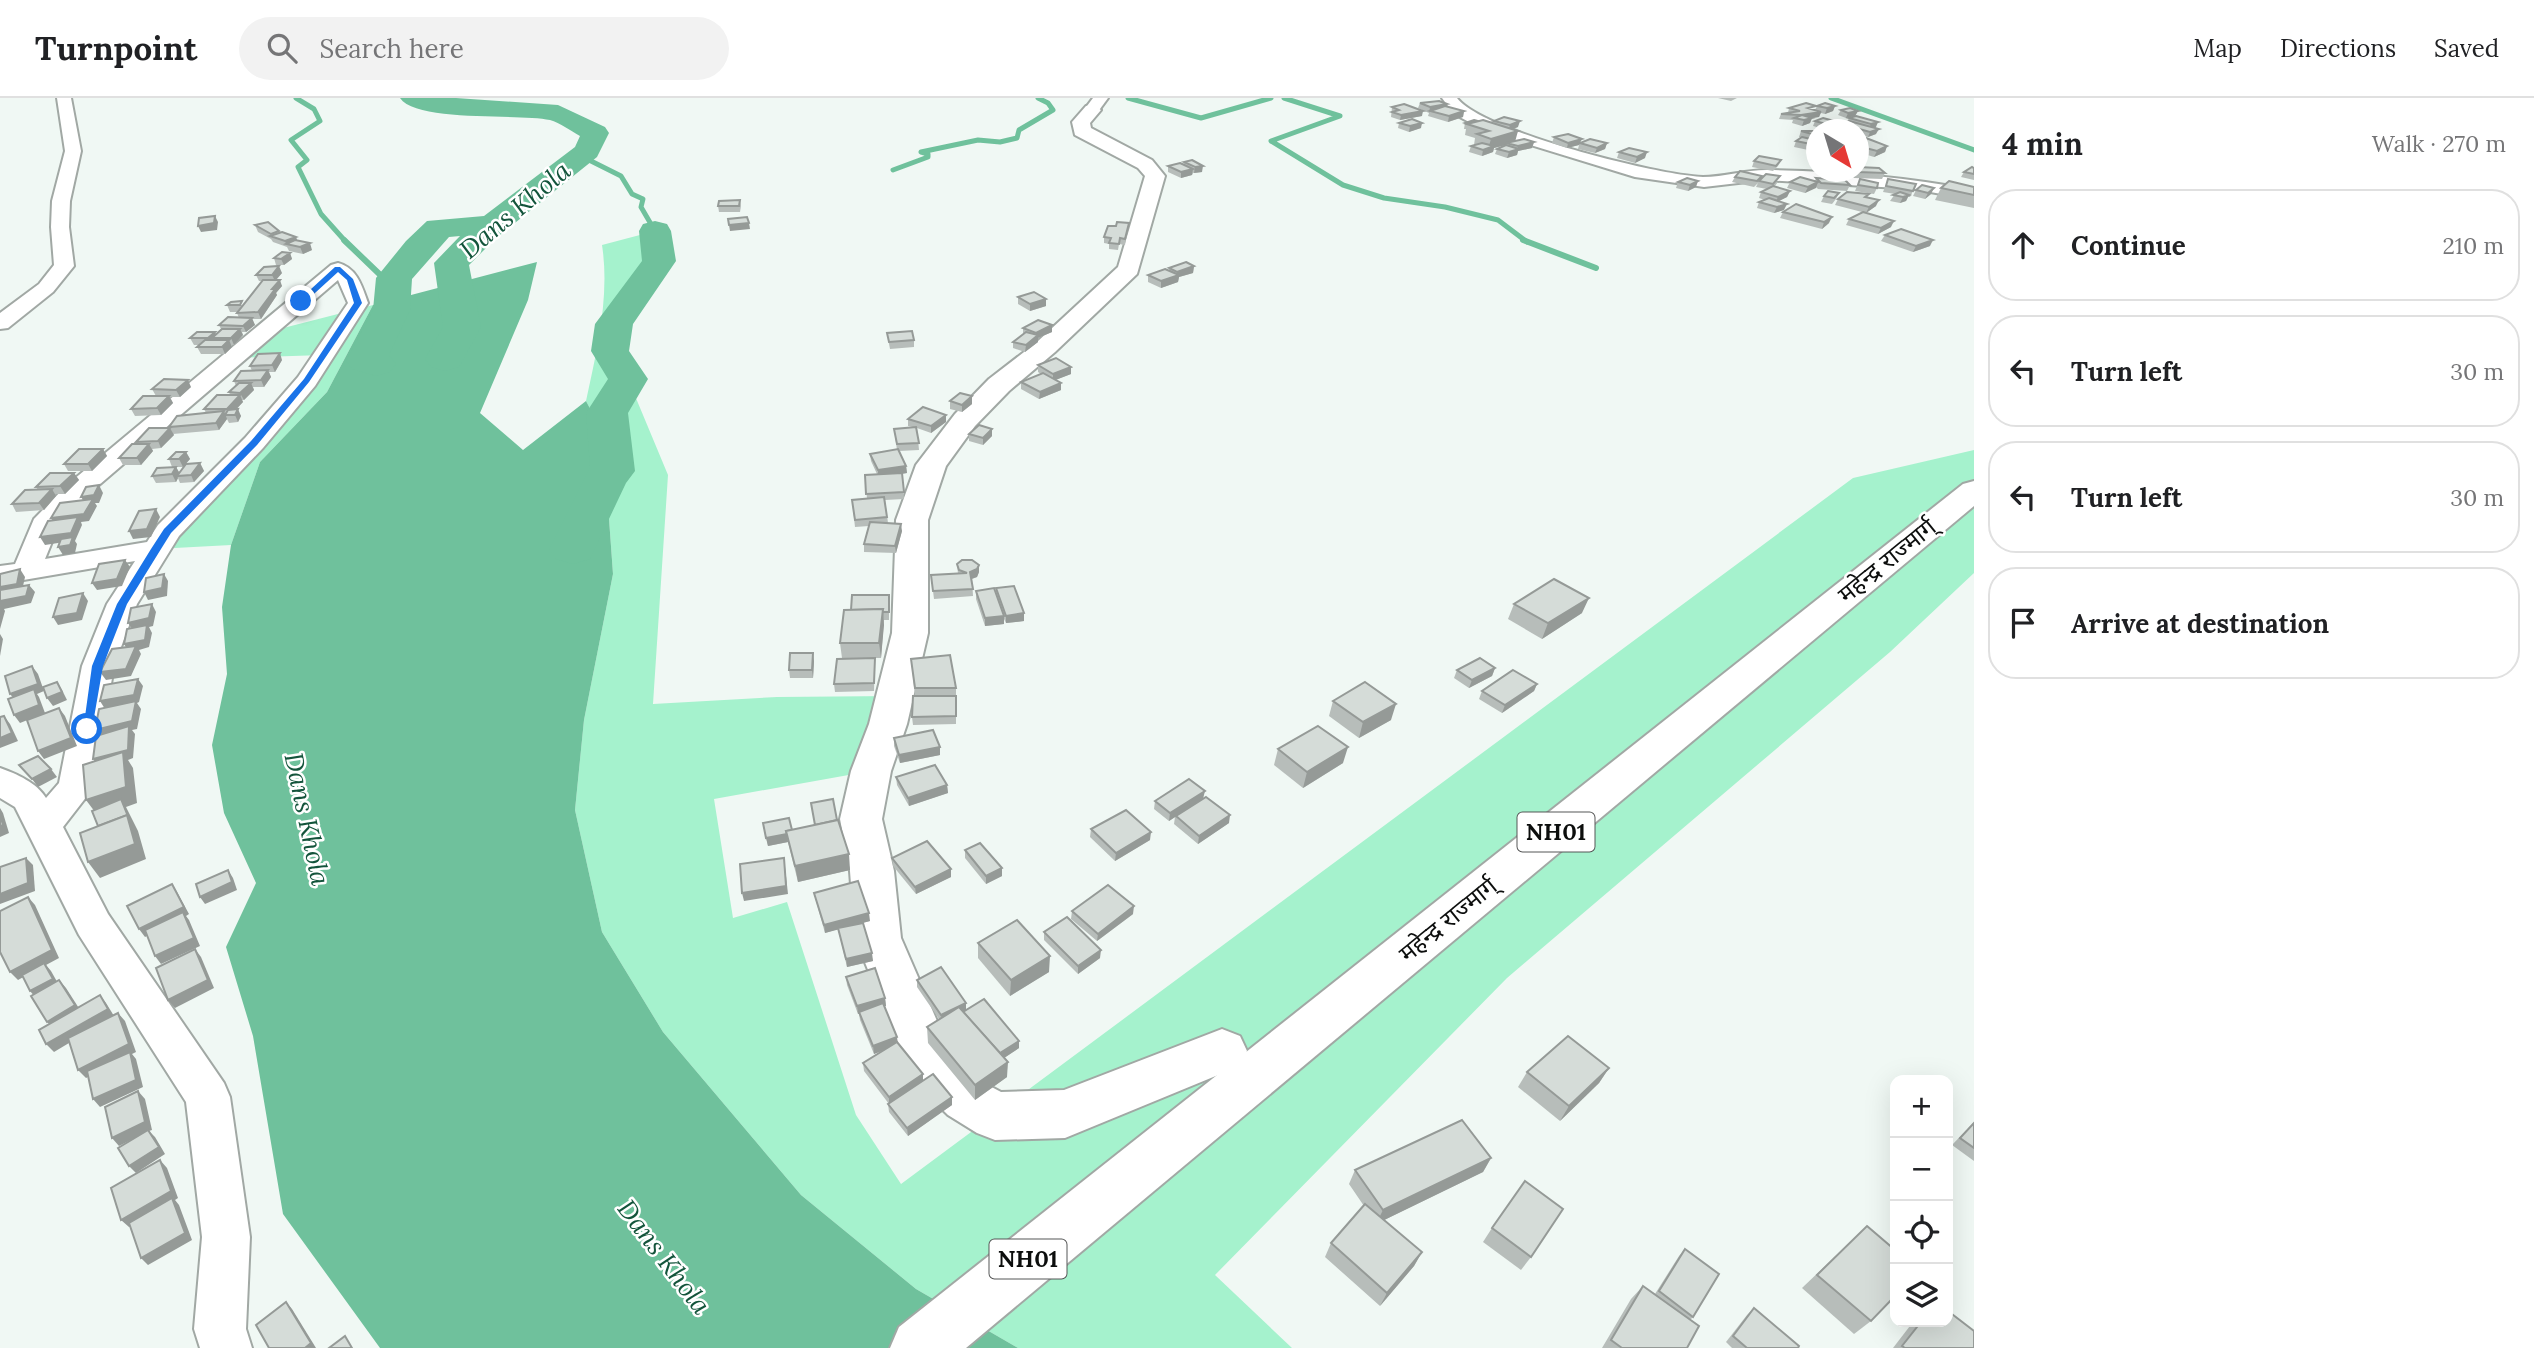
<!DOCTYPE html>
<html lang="en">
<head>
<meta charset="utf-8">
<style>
	:root { --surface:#fff; --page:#f2f2f2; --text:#202124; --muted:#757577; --line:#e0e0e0 }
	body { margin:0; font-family:Lora,"Noto Sans Devanagari",serif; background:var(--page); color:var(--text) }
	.controls { position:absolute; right:21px; bottom:21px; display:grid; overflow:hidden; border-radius:14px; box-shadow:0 7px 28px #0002 }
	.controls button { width:63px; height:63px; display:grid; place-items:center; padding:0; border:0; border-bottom:2px solid var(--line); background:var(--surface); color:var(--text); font:35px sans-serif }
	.compass { position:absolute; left:1806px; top:21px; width:63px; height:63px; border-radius:50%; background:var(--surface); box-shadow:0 7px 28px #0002; rotate:142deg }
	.stop { position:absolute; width:21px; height:21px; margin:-16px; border:5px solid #1a73e8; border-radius:50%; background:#fff }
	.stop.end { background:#1a73e8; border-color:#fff; box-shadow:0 2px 7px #0008 }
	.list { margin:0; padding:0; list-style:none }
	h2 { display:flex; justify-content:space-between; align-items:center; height:91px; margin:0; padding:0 28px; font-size:30px }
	h2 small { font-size:23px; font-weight:400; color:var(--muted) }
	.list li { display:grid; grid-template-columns:46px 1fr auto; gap:21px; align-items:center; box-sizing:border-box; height:112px; margin:0 14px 14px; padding:0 14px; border:2px solid var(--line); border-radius:28px }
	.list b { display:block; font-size:26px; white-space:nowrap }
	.list em { font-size:23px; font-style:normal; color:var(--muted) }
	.icon { flex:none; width:38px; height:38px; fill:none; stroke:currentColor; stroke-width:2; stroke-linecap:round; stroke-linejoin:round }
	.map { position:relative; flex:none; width:1974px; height:1250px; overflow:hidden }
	header { display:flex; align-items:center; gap:42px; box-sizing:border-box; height:98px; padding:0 35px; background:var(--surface); border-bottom:2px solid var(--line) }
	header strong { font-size:33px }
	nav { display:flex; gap:38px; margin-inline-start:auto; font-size:24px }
	.search { width:490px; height:63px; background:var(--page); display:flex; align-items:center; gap:18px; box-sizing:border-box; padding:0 24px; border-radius:38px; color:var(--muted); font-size:26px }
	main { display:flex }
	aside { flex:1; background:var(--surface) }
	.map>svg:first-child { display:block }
</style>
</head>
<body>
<header>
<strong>Turnpoint</strong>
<div class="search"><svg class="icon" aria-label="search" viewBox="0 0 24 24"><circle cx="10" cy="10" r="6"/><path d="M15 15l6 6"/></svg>Search here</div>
<nav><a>Map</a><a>Directions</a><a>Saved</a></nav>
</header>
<main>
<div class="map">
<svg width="1974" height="1250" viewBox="0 0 1974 1250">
	<rect width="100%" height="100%" fill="#f0f8f4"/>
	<g fill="#a5f2cd">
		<path d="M655,133L659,163L614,226L610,253L628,281L668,377L653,606L777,599L894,598L871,673L714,701L733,820L787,804L856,1017L901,1086L1853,380L1974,352V475L1890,554L1507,880L1215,1177L1292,1250H1018L916,1191L801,1097L663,934L602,834L575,712L584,622L613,476L606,379L595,320L586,303C597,252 610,198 602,147Z"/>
		<path d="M373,207L327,294L260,364L231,447L156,451L323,257L230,260L252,238Z"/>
	</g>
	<path fill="#6fc19c" d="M537,164L528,202L480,315L523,352L586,303L595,320L606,379L613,476L584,622L575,712L602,834L663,934L801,1097L916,1191L1018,1250H380L283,1116L253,938L226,849L256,785L224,715L212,647L227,576L222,509L231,447L260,364L327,294L373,207Z"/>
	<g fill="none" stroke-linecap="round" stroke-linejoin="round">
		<g stroke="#6fc19c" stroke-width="5">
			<path d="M296,0L314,11L320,23L291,42L307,62L298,69L321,116L346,144"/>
			<path d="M1128,0L1201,20L1271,0"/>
			<path d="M1284,0L1340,18L1271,43L1343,87L1384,100L1445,109L1498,122L1527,144"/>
			<path d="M1831,0L1974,52"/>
			<path d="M581,58L621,78L632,96L643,101L641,109L655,133"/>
			<path d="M893,72L928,59V56L921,54L978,42L1000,44L1017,40L1019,32L1053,12L1048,5L1038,0"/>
		</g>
		<g stroke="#6fc19c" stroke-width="6">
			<path d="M344,142L397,193"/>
			<path d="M1523,142L1596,170"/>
		</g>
		<g fill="#6fc19c" fill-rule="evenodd">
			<path d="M400,0H456L558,7L605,29L609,35L597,59L495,141L469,167L481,229L459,269L445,273L431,269L425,261L443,229L434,165L460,138L449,139L412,181L410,212L389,257L396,266L390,274L376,278L352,271L346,263L373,212L376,180L406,143L427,123L484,118L575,49L580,38C571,33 560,25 550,22C519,15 417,25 400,0Z"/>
			<path d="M655,123L667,126L671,133L676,163L633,226L629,253L648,281L628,315L635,373L626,385L590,461L573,466L556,461L549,451L590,369L586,315L608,281L591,253L595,226L642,163L639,133L643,126Z"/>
		</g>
		<g stroke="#a1a8a4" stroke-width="4">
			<g id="street">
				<path d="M57,0H71L81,53L70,103L69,129L74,168L53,194L8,230L0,231V215L39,186L54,167L51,129L52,103L65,53Z"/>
				<path d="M1093,0H1108L1097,15H1087L1084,12Z"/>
				<path d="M1442,0H1457C1483,34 1657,77 1703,79C1724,79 1745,72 1767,72C1836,73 1906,79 1974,92V102L1914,91L1764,82L1704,89L1635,79L1488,34L1454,16Z"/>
				<path d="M338,165C357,170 362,188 368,205L315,288L263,350L179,438L137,506L114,568L94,689L63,729L108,816L224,985L230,999L250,1139L246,1231L252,1250H200L194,1231L202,1139L186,1004L79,837L15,709L0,700V670C17,676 37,685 46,700L59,685L82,568L107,506L135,463L0,486V468L15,466L34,421L67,387L331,167ZM338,182L348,205L298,279L245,340L158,427L147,444L45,461L60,424L85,399Z"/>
			</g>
		</g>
		<g stroke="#a1a8a4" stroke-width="4">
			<path id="secondary" d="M1092,7L1101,12L1090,25L1091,30L1152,62L1165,78L1137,176L1055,254L1009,293L975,328L946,368L928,422V535L907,626L891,673L882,721L894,773L901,840L950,953L984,985L1001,994L1064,992L1222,931L1240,938L1247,953L1240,968L1065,1040L995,1042L977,1035L948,1017L914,984L855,840L850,773L840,721L851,673L869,626L892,535L896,422L916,367L955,316L989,281L1037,244L1118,169L1145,78L1138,70L1075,37L1072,24L1086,8Z"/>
		</g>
		<g stroke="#a1a8a4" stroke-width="4">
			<path id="highway" d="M1974,383V408L966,1250H890L899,1229L1963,386Z"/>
		</g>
		<use href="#street" fill="#fff" fill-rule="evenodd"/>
		<use href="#secondary" fill="#fff" fill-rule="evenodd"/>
		<use href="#highway" fill="#fff" fill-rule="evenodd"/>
	</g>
	<g fill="#b7bdba">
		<path d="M1718,0H1737L1731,3Z"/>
		<path d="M1420,5L1446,8L1464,13L1463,19L1448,24L1428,18L1429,15L1418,10Z"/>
		<path d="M1817,8H1835L1833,13L1825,16L1821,15L1819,19L1812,20L1810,25L1802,28L1792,25L1793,22L1779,21L1781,16L1788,15L1789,10L1815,12Z"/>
		<path d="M1392,9L1422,18L1400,22L1391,19Z"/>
		<path d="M1841,12L1858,13L1855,18L1846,20L1838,17Z"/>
		<path d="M1856,18L1876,29V36L1868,39L1858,37V32H1839L1841,26L1847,24L1849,20Z"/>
		<path d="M1823,20L1832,29L1824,31L1813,28L1815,23Z"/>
		<path d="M1494,23L1518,29L1512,31L1515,43L1534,44L1532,50L1518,53L1517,57L1507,60L1495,56L1497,51L1506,47L1494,50L1493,54L1482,58L1469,54L1471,48L1474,47L1475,40L1465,37L1466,31H1464L1465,25H1493Z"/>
		<path d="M1399,25L1421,30L1409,34L1398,30Z"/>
		<path d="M1801,33H1816V40L1812,41L1815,42L1816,50L1813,53L1794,49L1796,43L1801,40L1799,39Z"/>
		<path d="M1554,39L1581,45H1607L1605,51L1595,55L1578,51L1579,47L1567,50L1552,45Z"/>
		<path d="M1858,43L1887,48L1885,54L1874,59L1858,54Z"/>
		<path d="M1619,54L1645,60L1635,65L1617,60Z"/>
		<path d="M1781,62L1778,68L1773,73L1752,69L1754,63Z"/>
		<path d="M1184,64L1202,74L1193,75L1192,77L1181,80L1168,74V68L1183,67Z"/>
		<path d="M1974,70V82L1961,79L1964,74Z"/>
		<path d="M1848,74H1858L1885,75L1882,81L1854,80Z"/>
		<path d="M1762,78L1761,81L1778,84L1774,89L1790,93L1787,99L1779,103L1784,112L1774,115L1757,110L1759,104L1765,102L1759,100L1761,94L1767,91L1756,89L1758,85L1754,89L1732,84L1735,79Z"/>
		<path d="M1816,80L1850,87L1847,93L1818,91L1816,89L1805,95L1787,90L1790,84L1815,83Z"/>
		<path d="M1860,81L1877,90L1874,96L1855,93Z"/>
		<path d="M1888,81L1913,93L1910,99H1908L1906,103L1900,105L1890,103L1895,96L1883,94Z"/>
		<path d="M1678,84L1696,89L1688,93L1676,90Z"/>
		<path d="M1974,89V110L1935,102L1941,90Z"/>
		<path d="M1916,92L1931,96L1925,101L1913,98Z"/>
		<path d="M1839,95L1836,101L1832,106L1821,104L1824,98Z"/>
		<path d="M1869,96L1867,99L1876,108L1866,115L1891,129L1878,136L1846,127L1849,121L1862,114L1835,107L1838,101Z"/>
		<path d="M740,102L741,108L740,114H719L718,108Z"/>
		<path d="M1783,114L1829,125L1822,131L1780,120Z"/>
		<path d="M1129,125L1125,147L1119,146L1118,152L1109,151V146L1104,145V139L1116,128Z"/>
		<path d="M255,127L279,133L280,135L296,139L297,143L312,152L303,156L289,153L287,149L273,144L271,141L258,134Z"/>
		<path d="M1885,137L1930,148L1913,154L1881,143Z"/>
		<path d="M290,155L292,161L284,167H276L274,160Z"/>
		<path d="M1194,168L1193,175L1179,179L1178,184L1161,190L1148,184V177L1169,173V170Z"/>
		<path d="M282,175L276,182L282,188L276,195L277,197L261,221H252L255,227L246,234H242L243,237L234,247H231L232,249L225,256H201L197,249L200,247H194L190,240L216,236L221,231L219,227L239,220L237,215L238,214H230L227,207H244L262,183H259L256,177Z"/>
		<path d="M1018,199L1046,201V208L1030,213L1018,206Z"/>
		<path d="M1052,227V234L1038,240V244L1025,254L1013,250V244L1023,236V230Z"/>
		<path d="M887,235L914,242V249L890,251Z"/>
		<path d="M282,262L275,274H269L271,279L264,289H253L254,292L244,302H242L243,304L236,311L241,318L238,324L229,325L227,321L219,332L173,336L174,337L161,350L152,351L153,353L141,367H123L119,360L137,346L136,344L169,330V329L206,315L204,311L230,297L229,294L236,288L234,283L252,273L250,268Z"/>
		<path d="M1038,267L1071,269V276L1055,282L1061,285V292L1039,301L1021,291V284L1041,276L1038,274Z"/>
		<path d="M191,289L180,299H170L173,305L161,317L135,318L131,311L156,298L152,291Z"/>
		<path d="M972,298V306L962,314L950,311V303Z"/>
		<path d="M946,317V324L931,335L917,330L919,352L899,353L906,368L907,375L902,376L904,401L885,402L888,425L902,433L896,455L864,454V446L869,428L855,429L852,402L867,401L865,377L877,376L871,363L870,356L897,352L894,331L913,329L908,328V321Z"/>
		<path d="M992,331V338L983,347L969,343V336Z"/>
		<path d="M103,351L107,358L92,373H68L64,366Z"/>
		<path d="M186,354L190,361L183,369H176L179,374L200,365L204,373L194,384L180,385L178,380L176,384L156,385L152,378L172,369L169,361Z"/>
		<path d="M74,375L79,382L65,396H55L56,398L44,412L16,414L12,406L38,392L36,389Z"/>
		<path d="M957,466L979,474L977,479L972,481L973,498L934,501L931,477L958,476Z"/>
		<path d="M996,490L1024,515V523L1006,525L1004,521V526L985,528L976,501V493L996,495Z"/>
		<path d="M889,497V522H884L881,560H842L840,545L851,512Z"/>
		<path d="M1514,506L1582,515L1542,541L1508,521Z"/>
		<path d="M875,560L874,593L835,594L834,586Z"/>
		<path d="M911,561L956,590V626L913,627L912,619L915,598Z"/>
		<path d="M814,563L813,580H790L789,572Z"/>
		<path d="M1495,570L1492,578L1469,590L1454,580L1457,572Z"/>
		<path d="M1537,586L1534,593L1502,615L1479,601L1482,593Z"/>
		<path d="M1333,603L1391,622L1359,640L1329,618Z"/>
		<path d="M894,640L940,649V657L900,665L894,648Z"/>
		<path d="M1278,651L1343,665L1303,690L1274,667Z"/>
		<path d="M896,679L947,687L948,695L909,708L897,687Z"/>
		<path d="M1203,700L1229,725L1198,746L1174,726L1175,719L1169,723L1154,711L1155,703Z"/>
		<path d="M837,722L850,772L798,784L788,744L768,748L763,725L792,732Z"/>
		<path d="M1091,731L1150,742L1115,763L1090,739Z"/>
		<path d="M965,752L1002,770V778L986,786L965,760Z"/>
		<path d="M892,760L951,771V779L916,796L893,768Z"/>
		<path d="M814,795L870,823L862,825L873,863L847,869L838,831L825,835L816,803Z"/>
		<path d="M1072,813L1133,816L1097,843L1071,821Z"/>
		<path d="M1044,834L1100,860L1078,876L1044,842Z"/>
		<path d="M978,845L1049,874L1010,898L978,860Z"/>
		<path d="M846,879L885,900L886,908H884L898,945L923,983L952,1007L908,1038L889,1014L888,1006H889L864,973L863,965L883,952L874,956L860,922L859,916H858L847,887Z"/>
		<path d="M917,882L966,912L1019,943V950L1004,960L1007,979L975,1002L928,945L927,929L939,921L917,889Z"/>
		<path d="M1609,970L1599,985L1560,1023L1518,989L1527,974Z"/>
		<path d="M1974,1024V1063L1952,1047Z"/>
		<path d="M1491,1060L1483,1074L1384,1122L1422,1154L1414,1168L1380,1208L1325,1159L1331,1145L1364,1108L1349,1086L1355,1072Z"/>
		<path d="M1867,1128L1871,1223L1854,1236L1802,1190Z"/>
		<path d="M1492,1130L1531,1159L1521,1172L1483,1144Z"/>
		<path d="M1685,1151L1693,1219L1690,1222L1687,1250H1602L1631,1201L1643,1188L1655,1196L1679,1158Z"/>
		<path d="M1754,1210L1798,1250H1732L1726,1244L1747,1217Z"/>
		<path d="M1913,1224H1948L1974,1250H1893Z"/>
	</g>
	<g fill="#959a97">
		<path d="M1447,6L1445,11L1430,13L1429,15L1430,9Z"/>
		<path d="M1835,8L1833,13L1825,16L1827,10Z"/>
		<path d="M1423,13L1422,18L1400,22L1401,17Z"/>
		<path d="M1464,13L1463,19L1448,24L1449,18Z"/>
		<path d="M1858,13L1855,18L1846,20L1848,15Z"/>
		<path d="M1821,14L1819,19L1812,20L1810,25L1802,28L1804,22L1801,17Z"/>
		<path d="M1520,23L1518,29L1508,33L1510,27Z"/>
		<path d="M1834,23L1832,29L1824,31L1826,26Z"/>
		<path d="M1878,24L1876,29L1868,32L1871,26Z"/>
		<path d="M1422,25L1421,30L1409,34L1410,28Z"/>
		<path d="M1879,31L1876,36L1868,39L1870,34Z"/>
		<path d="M1518,33L1515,44L1506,45V47L1494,50L1493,54L1482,58L1483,52L1488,51L1491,41Z"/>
		<path d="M1816,35V40L1809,42L1812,36Z"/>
		<path d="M1582,41L1579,47L1567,50L1568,45Z"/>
		<path d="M1534,44L1532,50L1518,53L1517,57L1507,60L1509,54L1517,52L1518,48Z"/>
		<path d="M1607,45L1605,51L1595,55L1597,50Z"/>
		<path d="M1887,48L1885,54L1874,59L1877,53Z"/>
		<path d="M1647,54L1645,60L1635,65L1637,59Z"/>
		<path d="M1203,68L1202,74L1194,75L1195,69Z"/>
		<path d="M1193,71L1192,77L1181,80V74Z"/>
		<path d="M1698,83L1696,89L1688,93L1690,87Z"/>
		<path d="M1818,84L1816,90L1805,95L1808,89Z"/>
		<path d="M1934,90L1931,96L1925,101L1928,95Z"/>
		<path d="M1790,93L1787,99L1775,105L1778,99Z"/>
		<path d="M1909,97L1906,103L1900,105L1903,99Z"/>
		<path d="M1879,102L1876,108L1866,115L1869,109Z"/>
		<path d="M1787,106L1784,112L1774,115L1777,109Z"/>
		<path d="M215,118L218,124L217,132L201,134L198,128Z"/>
		<path d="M1832,119L1829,125L1822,131L1824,124Z"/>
		<path d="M1894,123L1891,129L1878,136L1881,130Z"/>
		<path d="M749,125L750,131L730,133L729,127Z"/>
		<path d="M296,139L298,145L286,146L287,149L285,143Z"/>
		<path d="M1933,142L1930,148L1913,154L1916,148Z"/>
		<path d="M310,145L312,152L303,156L300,149Z"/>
		<path d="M290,155L292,161L284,167L281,161Z"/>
		<path d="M279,168L282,175L275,183L272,177Z"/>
		<path d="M1194,168L1193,175L1179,179L1178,184L1161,190V183L1177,178V174Z"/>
		<path d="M280,182L282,188L276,195L277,197L261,221L258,214L272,191Z"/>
		<path d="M1046,201V208L1030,213V206Z"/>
		<path d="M252,220L255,227L246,234L243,228Z"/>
		<path d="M1052,227V234L1038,240V244L1025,254L1026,247L1036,239V235Z"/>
		<path d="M240,231L243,237L234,247L231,240Z"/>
		<path d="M215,234L218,240H212L214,244L211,247L208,240Z"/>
		<path d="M229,242L232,249L225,256L222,249Z"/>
		<path d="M280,255L282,262L275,274L272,267Z"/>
		<path d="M1071,269V276L1053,283V276Z"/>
		<path d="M268,272L271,279L264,289L261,282Z"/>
		<path d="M188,282L191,289L180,299L176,292Z"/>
		<path d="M251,285L254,292L244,302L240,295Z"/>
		<path d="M1061,285V292L1039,301L1040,294Z"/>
		<path d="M240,297L243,304L230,318L227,311Z"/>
		<path d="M169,298L173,305L161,317L157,310Z"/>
		<path d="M972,298V306L962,314V307Z"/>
		<path d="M238,311L241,318L238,324L235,317Z"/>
		<path d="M224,313L227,321L219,332L216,325Z"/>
		<path d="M946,317V324L931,335V328Z"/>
		<path d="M170,330L174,337L161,350L158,343Z"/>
		<path d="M992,331V338L983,347V340Z"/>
		<path d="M149,346L153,353L141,367L137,360Z"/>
		<path d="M103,351L107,358L92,373L88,366Z"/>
		<path d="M186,354L190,361L183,369L179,361Z"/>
		<path d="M200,365L204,373L194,384L191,377Z"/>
		<path d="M906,368L907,375L878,379V372Z"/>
		<path d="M176,369L180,376L177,378L178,380L176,384L172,376Z"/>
		<path d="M74,375L79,382L65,396L60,388Z"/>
		<path d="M99,387L103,395L99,405H95L97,408L89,423L81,424L82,427L75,443L77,446L75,455L63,457L58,449L71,443L45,447L40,439L55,427L51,420L86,406L81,399Z"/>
		<path d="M52,391L56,398L44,412L39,405Z"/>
		<path d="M156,411L160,419L151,439L133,441L129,433Z"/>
		<path d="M901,426L902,433L896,455L895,448Z"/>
		<path d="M125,462L130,469L122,488L97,492L92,485Z"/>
		<path d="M979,467V474L977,479L971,481L970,474Z"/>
		<path d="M20,471L25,479L22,493L0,498V489Z"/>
		<path d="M164,476L168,483L167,498L148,502L144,494Z"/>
		<path d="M29,487L35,494L31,505L4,511L5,513L0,531V503Z"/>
		<path d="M83,495L88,503L82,522L58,527L53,519Z"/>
		<path d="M1589,500L1582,515L1542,541L1548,525Z"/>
		<path d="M152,506L156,514L153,528L149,529L152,535L149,549L139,552L141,556L131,578L106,582L100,574L129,554L124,546L133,532L128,525Z"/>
		<path d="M883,511L884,527L881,560L879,545Z"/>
		<path d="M1024,515V523L1006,525V518Z"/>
		<path d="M1004,518V526L985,528V520Z"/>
		<path d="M0,536L3,541L0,558Z"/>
		<path d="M813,555L814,563L813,580L812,572Z"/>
		<path d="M32,568L38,576L44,593L37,596L39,599L45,615L20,625L14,617L16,603L10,596Z"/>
		<path d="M1495,570L1492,578L1469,590L1472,582Z"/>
		<path d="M138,581L143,588L139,604L137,605L141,611L137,631L132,632L135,636L133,660L128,662L133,670L137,705L126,709L138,733L146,761L100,780L88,764L124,709L98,718L86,702L99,669L93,661L100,640L95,632L105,611L100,603Z"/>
		<path d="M57,584L62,592L67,602L53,608L47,600Z"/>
		<path d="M1537,586L1534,593L1502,615L1505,607Z"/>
		<path d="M1396,606L1391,622L1359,640L1363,624Z"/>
		<path d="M59,610L65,618L77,648L44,661L38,653Z"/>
		<path d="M4,618L10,626L18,643L0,650V640Z"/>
		<path d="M940,649V657L900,665L899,657Z"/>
		<path d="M1348,649L1343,665L1303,690L1307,674Z"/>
		<path d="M51,671L57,679L38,689L32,681Z"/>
		<path d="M947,687L948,695L909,708L908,700Z"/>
		<path d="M1205,693L1203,701L1169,723L1170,715Z"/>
		<path d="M0,710L3,715L9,735L0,739Z"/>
		<path d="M1230,717L1229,725L1198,746L1199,738Z"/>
		<path d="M1151,734L1150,742L1115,763L1116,755Z"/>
		<path d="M787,736L788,744L768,748L766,740Z"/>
		<path d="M849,756L850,772L798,784L795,768Z"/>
		<path d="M26,760L33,767L35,793L0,806V796Z"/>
		<path d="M784,760L788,796L744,803L742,795Z"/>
		<path d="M1002,770V778L986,786V778Z"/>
		<path d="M951,771V779L916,796L915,789Z"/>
		<path d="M228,772L233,780L237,792L205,806L200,799Z"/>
		<path d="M172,786L177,794L189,816L186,818L189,822L200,848L161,866L155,858L185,819L145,839L139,831Z"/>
		<path d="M28,799L35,807L59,860L46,867L51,873L60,889L37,901L30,893L45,867L18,882L10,874Z"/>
		<path d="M1134,808L1133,816L1097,843L1098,836Z"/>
		<path d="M869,815L870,823L825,835L824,827Z"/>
		<path d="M195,851L201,859L214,890L175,910L168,902Z"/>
		<path d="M1101,852L1100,860L1078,876V868Z"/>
		<path d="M872,855L873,863L847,869L846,861Z"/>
		<path d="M1050,858L1049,874L1010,898L1011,882Z"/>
		<path d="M59,882L66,890L82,915L54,931L47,924Z"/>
		<path d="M100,897L106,905L114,918L54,954L46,946Z"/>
		<path d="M885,900L886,908L858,916L857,908Z"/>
		<path d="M966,905V913L942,925L941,917Z"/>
		<path d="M118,915L125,923L136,954L132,956L136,961L143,989L100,1009L93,1001L130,957L86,980L78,972Z"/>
		<path d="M897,939L898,947L874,956L873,948Z"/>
		<path d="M1019,943V950L995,966V959Z"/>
		<path d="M1008,964L1007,979L975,1002V987Z"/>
		<path d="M1609,970L1599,985L1560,1023L1569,1008Z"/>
		<path d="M923,976V984L889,1006V999Z"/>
		<path d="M138,993L145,1001L152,1032L149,1033L155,1039L165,1056L136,1075L129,1068L149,1033L119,1048L112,1040Z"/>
		<path d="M952,999V1007L908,1038L907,1030Z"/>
		<path d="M1491,1060L1483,1074L1376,1126L1383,1112Z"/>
		<path d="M160,1062L167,1070L178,1100L175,1102L179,1107L192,1142L148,1167L141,1160L173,1103L129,1129L121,1122Z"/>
		<path d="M1422,1154L1414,1168L1380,1208L1387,1195Z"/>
		<path d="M286,1204L292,1211L316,1250H305Z"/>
	</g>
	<g fill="#d5dcd8" stroke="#959a97" stroke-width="2">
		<path d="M1439,3L1447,6L1430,9L1420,5Z"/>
		<path d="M1806,5L1816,8L1808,10L1821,14L1801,17L1781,16L1800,13L1789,10Z"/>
		<path d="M1825,5L1835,8L1827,10L1817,8Z"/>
		<path d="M1404,6L1423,13L1401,17L1392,14L1399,12L1392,9Z"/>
		<path d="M1445,8L1464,13L1449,18L1430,13Z"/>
		<path d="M1850,10L1858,13L1848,15L1841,12Z"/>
		<path d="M1802,17L1812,20L1804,22L1794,20Z"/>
		<path d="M1856,18L1878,24L1871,26L1849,20Z"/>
		<path d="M1504,19L1520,23L1510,27L1494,23Z"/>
		<path d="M1823,20L1834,23L1826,26L1815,23Z"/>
		<path d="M1412,21L1422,25L1410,28L1399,25Z"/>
		<path d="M1474,22L1478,23L1468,26L1465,25Z"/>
		<path d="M1483,22L1518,33L1491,41L1477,36L1489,33L1467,26Z"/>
		<path d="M1849,23L1879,31L1870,34L1841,26Z"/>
		<path d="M1801,33H1816V35L1812,36Z"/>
		<path d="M1568,36L1582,41L1568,45L1554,39Z"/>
		<path d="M1802,39L1815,42L1816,41V46L1815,47L1796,43Z"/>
		<path d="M1866,40L1887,48L1877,53L1858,48V43Z"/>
		<path d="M1524,41L1534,44L1518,48L1506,45Z"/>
		<path d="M1590,41L1607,45L1597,50L1580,45Z"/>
		<path d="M1482,45L1494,48L1483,52L1471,48Z"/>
		<path d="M1506,47L1519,51L1509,54L1497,51Z"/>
		<path d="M1629,50L1647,54L1637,59L1619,54Z"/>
		<path d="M1759,58L1781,62L1776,68L1754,63Z"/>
		<path d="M1192,62L1203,68L1195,69L1184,64Z"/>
		<path d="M1180,65L1193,71L1181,74L1168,68Z"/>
		<path d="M1858,69L1879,70L1885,75L1857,74H1858Z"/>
		<path d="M1972,69L1974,70V76L1964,74Z"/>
		<path d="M1740,73L1762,78L1757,83L1735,79Z"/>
		<path d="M1766,76L1780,78L1773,86L1759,83Z"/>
		<path d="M1800,79L1818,84L1808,89L1790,84Z"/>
		<path d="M1687,80L1698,83L1690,87L1678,84Z"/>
		<path d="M1816,80L1845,82L1850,87L1821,85Z"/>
		<path d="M1860,81L1878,85L1877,90L1858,87Z"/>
		<path d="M1888,81L1916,86L1913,93L1886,88Z"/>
		<path d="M1949,83L1974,89V97L1941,90Z"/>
		<path d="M1922,87L1934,90L1928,95L1916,92Z"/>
		<path d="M1773,88L1790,93L1778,99L1761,94Z"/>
		<path d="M1828,93L1839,95L1834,100L1824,98Z"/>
		<path d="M1847,94L1869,96L1865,99L1879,102L1869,109L1838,101Z"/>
		<path d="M1900,94L1909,97L1903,99L1893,97Z"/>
		<path d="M1769,100L1787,106L1777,109L1759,104Z"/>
		<path d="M740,102L739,108H718L719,103Z"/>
		<path d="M1796,106L1832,119L1824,124L1783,114Z"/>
		<path d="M1863,114L1894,123L1881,130L1849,121Z"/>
		<path d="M215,118L214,125L198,128L199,120Z"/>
		<path d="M747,119L749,125L729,127L728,121Z"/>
		<path d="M268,124L279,133L271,136L255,127Z"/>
		<path d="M1117,124L1129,125L1125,141L1120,140L1119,146L1109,145L1111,140L1104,139L1108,128H1116Z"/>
		<path d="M1901,131L1933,142L1916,148L1885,137Z"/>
		<path d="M282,134L296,139L285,143L270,138Z"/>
		<path d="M295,142L310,145L300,149L286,146Z"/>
		<path d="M282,154L290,155L281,161L274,160Z"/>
		<path d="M1186,164L1194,168L1177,174L1169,170Z"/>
		<path d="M279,168L272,177H256L264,169Z"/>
		<path d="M1165,171L1179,177L1161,183L1148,177Z"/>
		<path d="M263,182H280L272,191H275L258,214L237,215Z"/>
		<path d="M1034,194L1046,201L1030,206L1018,199Z"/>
		<path d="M242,203L240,207H227L231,204Z"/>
		<path d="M228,219L252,220L243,228L219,227Z"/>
		<path d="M1038,222L1052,227L1036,235L1023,230Z"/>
		<path d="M222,231H240L231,240H212Z"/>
		<path d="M912,233L914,242L889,244L887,235Z"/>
		<path d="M197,234H215L208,240H190Z"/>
		<path d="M1026,234L1038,237L1026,247L1013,244Z"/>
		<path d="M205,242H229L222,249H197Z"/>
		<path d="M280,255L272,267L250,268L258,256Z"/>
		<path d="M1056,260L1071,269L1053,276L1038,267Z"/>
		<path d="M268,272L261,282L234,283L241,273Z"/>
		<path d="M1043,275L1061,285L1040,294L1021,284Z"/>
		<path d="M164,281L188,282L176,292L152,291Z"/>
		<path d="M239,285H251L240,295L229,294Z"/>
		<path d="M960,295L972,298L962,307L950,303Z"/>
		<path d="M217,297H240L227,311H204Z"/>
		<path d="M143,298H169L157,310L131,311Z"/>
		<path d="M923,309L946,317L931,328L908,321Z"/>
		<path d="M238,311L235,317H225L228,312Z"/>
		<path d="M224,313L216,325L169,329L177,318Z"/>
		<path d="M979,327L992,331L983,340L969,336Z"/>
		<path d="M916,329L919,345L897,346L894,331Z"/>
		<path d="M149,330H170L158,343L136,344Z"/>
		<path d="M132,346H149L137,360H119Z"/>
		<path d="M79,351H103L88,366H64Z"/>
		<path d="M898,351L906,368L878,372L870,356Z"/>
		<path d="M176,354H186L179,361H169Z"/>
		<path d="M200,365L191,377L177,378L186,366Z"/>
		<path d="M176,369L172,376L152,378L157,370Z"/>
		<path d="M50,375H74L60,388L36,389Z"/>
		<path d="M902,375L904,394L866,396L865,377Z"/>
		<path d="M99,387L94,397L81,399L86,389Z"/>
		<path d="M52,391L39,405L12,406L25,392Z"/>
		<path d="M884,399L887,419L855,422L852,402Z"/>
		<path d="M93,401L84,416L51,420L60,405Z"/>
		<path d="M156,411L147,431L129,433L139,413Z"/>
		<path d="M78,419L71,435L40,439L48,423Z"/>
		<path d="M870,424L901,426L895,448L864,446Z"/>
		<path d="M73,439L70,447L58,449L61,441Z"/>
		<path d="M125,462L117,481L92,485L99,466Z"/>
		<path d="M962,462H972L979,467L977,471L970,474L973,491L933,493L931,477L967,475L959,472L957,466Z"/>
		<path d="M20,471L17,486L0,489V476Z"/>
		<path d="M164,476L162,490L144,494L146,480Z"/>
		<path d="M1554,481L1589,500L1548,525L1514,506Z"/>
		<path d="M29,487L26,498L0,503V492Z"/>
		<path d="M1014,488L1024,515L1006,518L996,490Z"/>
		<path d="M994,490L1004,518L985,520L976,493Z"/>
		<path d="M83,495L77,515L53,519L59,500Z"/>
		<path d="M852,497H889V514H882L883,511L851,512Z"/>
		<path d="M152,506L149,520L128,525L131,510Z"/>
		<path d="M883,511L879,545H840L844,512Z"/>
		<path d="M147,527L145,542L124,546L127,531Z"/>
		<path d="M136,548L126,571L100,574L112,551Z"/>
		<path d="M790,555H813L812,572H789Z"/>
		<path d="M950,557L956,590H915L911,561Z"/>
		<path d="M875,560L874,585L834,586L837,561Z"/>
		<path d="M1480,560L1495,570L1472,582L1457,572Z"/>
		<path d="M32,568L38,586L10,596L5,578Z"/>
		<path d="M1513,572L1537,586L1505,607L1482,593Z"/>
		<path d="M138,581L134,597L100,603L104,587Z"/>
		<path d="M57,584L62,594L47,600L43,589Z"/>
		<path d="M1365,584L1396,606L1363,624L1333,603Z"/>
		<path d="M34,591L39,607L14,617L8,601Z"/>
		<path d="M913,598H956V618L912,619Z"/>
		<path d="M136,603L132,623L95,632L99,611Z"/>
		<path d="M59,610L71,640L38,653L27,622Z"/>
		<path d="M4,618L12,635L0,640V619Z"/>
		<path d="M129,628L128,652L93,661L96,638Z"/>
		<path d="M1318,628L1348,649L1307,674L1278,651Z"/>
		<path d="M933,632L940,649L899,657L894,640Z"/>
		<path d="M123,654L126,689L86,702L83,667Z"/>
		<path d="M38,658L51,671L32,681L19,667Z"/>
		<path d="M935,667L947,687L908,700L896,679Z"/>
		<path d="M1189,681L1205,693L1170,715L1155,703Z"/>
		<path d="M1206,699L1230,717L1199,738L1176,718Z"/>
		<path d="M121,701L129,721L127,717L98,728L92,713Z"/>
		<path d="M833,701L837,722L815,727L811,705Z"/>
		<path d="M1126,712L1151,734L1116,755L1091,731Z"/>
		<path d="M0,717L3,727L0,728Z"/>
		<path d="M127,717L135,746L88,764L80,735Z"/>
		<path d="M789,720L792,732L786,733L787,736L766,740L763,725Z"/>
		<path d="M838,722L849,756L795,768L786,733Z"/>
		<path d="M927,743L951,771L915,789L892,760Z"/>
		<path d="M980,745L1002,770L986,778L965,752Z"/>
		<path d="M26,760L28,785L0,796V769Z"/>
		<path d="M784,760L786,788L742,795L740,766Z"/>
		<path d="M228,772L232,784L200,799L196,786Z"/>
		<path d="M858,783L869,815L824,827L814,795Z"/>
		<path d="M172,786L184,809L139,831L127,808Z"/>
		<path d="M1108,787L1134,808L1098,836L1072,813Z"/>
		<path d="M28,799L52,852L10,874L0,854V813Z"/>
		<path d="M183,814L194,840L155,858L145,832Z"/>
		<path d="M1067,819L1101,852L1078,868L1044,834Z"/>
		<path d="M1017,822L1050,858L1011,882L978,845Z"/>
		<path d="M863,825L872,855L846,861L838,830Z"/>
		<path d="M195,851L208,882L168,902L156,870Z"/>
		<path d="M44,865L53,881L30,893L22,877Z"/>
		<path d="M941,869L966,905L941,917L917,882Z"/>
		<path d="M875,870L885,900L857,908L846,879Z"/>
		<path d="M59,882L75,907L47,924L31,898Z"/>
		<path d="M100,897L108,911L46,946L39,932Z"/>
		<path d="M984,901L1019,943L1000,955L963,914Z"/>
		<path d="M883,905L897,939L873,948L859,914Z"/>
		<path d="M959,909L1008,964L975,987L927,929Z"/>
		<path d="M118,915L129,946L78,972L68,940Z"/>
		<path d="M1568,938L1609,970L1569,1008L1527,974Z"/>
		<path d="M897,944L923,976L889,999L863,965Z"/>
		<path d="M130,954L136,982L93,1001L87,973Z"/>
		<path d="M933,976L952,999L907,1030L888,1006Z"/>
		<path d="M138,993L145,1024L112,1040L105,1009Z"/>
		<path d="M1462,1022L1491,1060L1383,1112L1355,1072Z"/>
		<path d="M1974,1025V1050L1960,1040Z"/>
		<path d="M148,1032L159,1049L129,1068L118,1050Z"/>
		<path d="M160,1062L171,1093L121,1122L111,1090Z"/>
		<path d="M1525,1083L1563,1111L1531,1159L1492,1130Z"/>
		<path d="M172,1100L185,1135L141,1160L129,1125Z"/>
		<path d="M1365,1106L1422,1154L1387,1195L1331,1145Z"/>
		<path d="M1867,1128L1895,1152V1198L1871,1223L1817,1177Z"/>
		<path d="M1685,1151L1719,1176L1693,1219L1659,1193Z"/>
		<path d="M1643,1188L1699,1228L1687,1250H1622L1611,1242Z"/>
		<path d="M286,1204L311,1245L305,1250H269L256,1227Z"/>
		<path d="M1754,1210L1799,1248L1798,1250H1747L1733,1238Z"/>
		<path d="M1948,1213L1974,1233V1250H1905L1902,1248L1921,1224H1948Z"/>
		<path d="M345,1238L352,1250H329Z"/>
	</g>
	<path fill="#1a73e8" d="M335,169H340L353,181L362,205L309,284L257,347L171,435L161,451L127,506L111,547L103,568L92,631L87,634L83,633L92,568L117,506L151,451L164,431L251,343L304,281L354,205L347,182L338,174L304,205L298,203Z"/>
	<g text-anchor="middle" stroke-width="5" stroke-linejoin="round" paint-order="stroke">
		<g fill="#fff" stroke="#555656" stroke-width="2">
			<rect x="1517.5" y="714.5" width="77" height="39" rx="5"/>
			<rect x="989.5" y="1141.5" width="77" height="39" rx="5"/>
		</g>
		<g font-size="23" font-weight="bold" fill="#0c0e0d">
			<text x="1556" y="742">NH01</text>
			<text x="1028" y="1169">NH01</text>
		</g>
		<g font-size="24" fill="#0c0e0d" stroke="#fff">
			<text transform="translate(1887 463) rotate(-39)" y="8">महेन्द्र राज्मार्ग्</text>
			<text transform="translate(1448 822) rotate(-39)" y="8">महेन्द्र राज्मार्ग्</text>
		</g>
		<g font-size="26" font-style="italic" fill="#13543b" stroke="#fff">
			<text transform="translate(515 112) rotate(-40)" y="9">Dans Khola</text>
			<text transform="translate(307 721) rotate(78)" y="9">Dans Khola</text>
			<text transform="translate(664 1159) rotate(53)" y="9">Dans Khola</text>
		</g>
	</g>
</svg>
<div class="controls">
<button>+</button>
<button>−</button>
<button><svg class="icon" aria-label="locate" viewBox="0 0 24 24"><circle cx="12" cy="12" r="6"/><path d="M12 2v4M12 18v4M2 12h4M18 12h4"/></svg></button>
<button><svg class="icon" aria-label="layers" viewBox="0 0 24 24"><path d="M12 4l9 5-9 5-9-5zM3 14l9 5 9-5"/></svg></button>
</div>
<svg class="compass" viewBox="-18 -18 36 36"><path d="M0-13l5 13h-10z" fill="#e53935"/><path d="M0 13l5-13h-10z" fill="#757577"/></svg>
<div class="stop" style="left:87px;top:631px"></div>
<div class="stop end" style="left:301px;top:203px"></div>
</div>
<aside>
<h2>4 min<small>Walk · 270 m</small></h2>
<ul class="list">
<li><svg class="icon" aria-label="ahead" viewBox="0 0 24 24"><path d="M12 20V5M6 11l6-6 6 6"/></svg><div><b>Continue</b></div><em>210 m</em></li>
<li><svg class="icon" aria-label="left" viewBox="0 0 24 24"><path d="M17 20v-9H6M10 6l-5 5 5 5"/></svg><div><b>Turn left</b></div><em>30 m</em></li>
<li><svg class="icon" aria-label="left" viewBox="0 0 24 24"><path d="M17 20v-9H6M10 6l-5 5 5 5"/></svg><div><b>Turn left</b></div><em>30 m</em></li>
<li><svg class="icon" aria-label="arrive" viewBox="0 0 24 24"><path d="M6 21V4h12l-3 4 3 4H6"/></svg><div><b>Arrive at destination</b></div></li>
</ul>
</aside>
</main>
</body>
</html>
